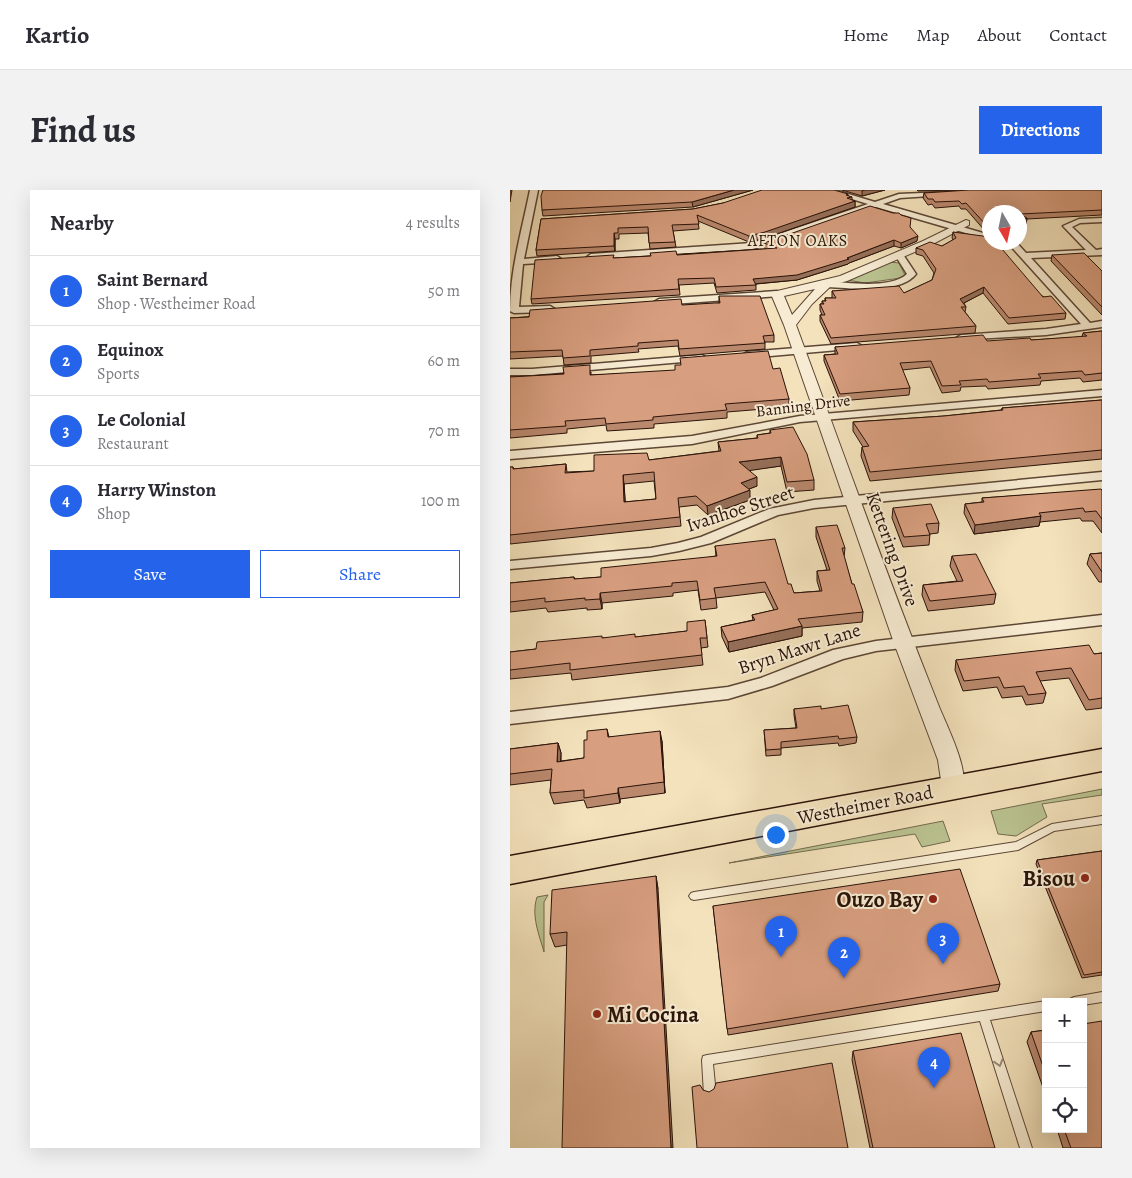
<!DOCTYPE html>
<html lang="en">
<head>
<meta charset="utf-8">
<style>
	:root { --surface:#fff; --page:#f2f2f3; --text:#2b2b33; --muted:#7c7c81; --line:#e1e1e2; --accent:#2563eb }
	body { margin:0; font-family:Alegreya,serif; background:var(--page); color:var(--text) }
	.controls { position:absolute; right:15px; bottom:15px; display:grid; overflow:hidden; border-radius:0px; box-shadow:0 5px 20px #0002 }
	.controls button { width:45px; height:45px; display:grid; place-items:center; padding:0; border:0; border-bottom:1px solid var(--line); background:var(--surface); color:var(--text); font:25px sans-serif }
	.compass { position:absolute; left:472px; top:15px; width:45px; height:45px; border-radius:50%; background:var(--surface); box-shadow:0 5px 20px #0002; rotate:171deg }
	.you { position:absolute; left:265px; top:644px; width:18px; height:18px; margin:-12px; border:4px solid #fff; border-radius:50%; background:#1a73e8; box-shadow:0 0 0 8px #1a73e833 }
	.badge { display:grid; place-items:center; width:32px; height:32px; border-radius:50%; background:var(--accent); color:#fff; font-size:16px; font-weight:700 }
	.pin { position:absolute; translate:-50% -41px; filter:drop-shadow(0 1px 2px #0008) }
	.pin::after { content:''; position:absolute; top:26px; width:18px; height:15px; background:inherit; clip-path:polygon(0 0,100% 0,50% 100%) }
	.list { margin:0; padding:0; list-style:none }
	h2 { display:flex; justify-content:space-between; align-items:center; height:65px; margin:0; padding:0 20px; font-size:21px }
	h2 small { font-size:16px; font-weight:400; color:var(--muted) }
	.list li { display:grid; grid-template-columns:32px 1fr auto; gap:15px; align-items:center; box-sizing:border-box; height:70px; padding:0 20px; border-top:1px solid var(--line) }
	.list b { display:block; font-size:19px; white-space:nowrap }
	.list p { margin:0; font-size:16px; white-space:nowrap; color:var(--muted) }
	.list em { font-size:16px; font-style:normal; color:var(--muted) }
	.actions { display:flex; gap:10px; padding:15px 20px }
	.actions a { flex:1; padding:11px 0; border:1px solid var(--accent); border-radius:0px; text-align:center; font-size:18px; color:var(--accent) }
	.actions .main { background:var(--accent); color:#fff }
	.icon { flex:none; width:28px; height:28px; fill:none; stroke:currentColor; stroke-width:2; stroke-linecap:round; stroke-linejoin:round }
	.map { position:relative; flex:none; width:592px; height:958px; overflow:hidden; border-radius:0px }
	header { display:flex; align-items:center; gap:30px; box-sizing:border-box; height:70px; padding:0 25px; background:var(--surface); border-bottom:1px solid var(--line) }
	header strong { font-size:24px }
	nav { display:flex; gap:28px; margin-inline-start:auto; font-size:18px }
	.intro { display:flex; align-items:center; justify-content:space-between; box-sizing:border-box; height:120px; padding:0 30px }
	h1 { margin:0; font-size:35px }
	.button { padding:12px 22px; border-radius:0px; background:var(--accent); color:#fff; font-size:18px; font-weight:700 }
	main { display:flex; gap:30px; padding:0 30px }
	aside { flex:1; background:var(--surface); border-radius:0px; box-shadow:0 5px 20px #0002 }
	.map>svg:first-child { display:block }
</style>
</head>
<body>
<header>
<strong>Kartio</strong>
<nav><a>Home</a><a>Map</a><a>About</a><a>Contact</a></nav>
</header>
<div class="intro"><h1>Find us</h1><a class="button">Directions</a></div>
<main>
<aside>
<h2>Nearby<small>4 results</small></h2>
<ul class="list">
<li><span class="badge">1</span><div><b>Saint Bernard</b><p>Shop · Westheimer Road</p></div><em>50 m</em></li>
<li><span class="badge">2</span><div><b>Equinox</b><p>Sports</p></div><em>60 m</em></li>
<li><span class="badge">3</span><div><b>Le Colonial</b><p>Restaurant</p></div><em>70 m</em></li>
<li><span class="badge">4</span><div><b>Harry Winston</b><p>Shop</p></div><em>100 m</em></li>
</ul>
<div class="actions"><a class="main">Save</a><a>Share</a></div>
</aside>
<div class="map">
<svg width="592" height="958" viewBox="0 0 592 958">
	<rect width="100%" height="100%" fill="#f3e2bc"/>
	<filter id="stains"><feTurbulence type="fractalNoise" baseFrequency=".004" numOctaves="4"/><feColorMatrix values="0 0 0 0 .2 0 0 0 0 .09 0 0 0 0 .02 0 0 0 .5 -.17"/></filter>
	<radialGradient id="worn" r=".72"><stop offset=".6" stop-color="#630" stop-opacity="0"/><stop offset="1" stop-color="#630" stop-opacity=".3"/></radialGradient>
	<g fill="#bac391" stroke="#726a4c">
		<path d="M380,72L389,73L395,85L391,88L355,93L337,90Z"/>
		<path d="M592,599V605L532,614L537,627L506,646L488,644L481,621Z"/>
		<path d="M433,631L440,651L412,657L405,644L219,673Z"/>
		<path d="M38,705L34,712V762C29,744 21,726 27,707Z"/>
	</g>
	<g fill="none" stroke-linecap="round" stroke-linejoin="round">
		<g stroke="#5c4635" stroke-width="2">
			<g id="service">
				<path d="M592,626V634L544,641L508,660L184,710L181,709L179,706L181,703L184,702L506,652L542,634Z"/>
				<path d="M592,802V812L573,815V812H559L560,809L564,807Z"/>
				<path d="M536,811L538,812H536V821L480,830L522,958H510L470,831L203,874L206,905L204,909L200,911L196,909L194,905L192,870L193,866L197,865Z"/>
			</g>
		</g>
		<g stroke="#5c4635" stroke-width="3">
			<g id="minor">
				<path d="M20,0H28L14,69L47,66L51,69L47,72L13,74L9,117L40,116L45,119L40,122L4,123L0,121C0,80 12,40 20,0Z"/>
				<path d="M313,0H325L365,12L389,4L484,0L480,2L390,8L373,14L480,45V50L366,17L262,54L242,59L81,70L77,67L81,64L242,53L358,14Z"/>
				<path d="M592,28V32L570,33L562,37L586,60L592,59V65L521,68L580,133L592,131V137L536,145L447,150L446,148L451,145L536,139L571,134L497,52H506L516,63L576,60L553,36L569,29Z"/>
				<path d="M389,62L392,63L406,84C389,105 342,98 317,97L312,94L317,91C338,93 381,99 397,84L385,65Z"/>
				<path d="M267,101L272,104L270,106L149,115L144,112L149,109Z"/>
				<path d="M347,153L352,156L351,158L237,168L232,165L237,162Z"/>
				<path d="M192,165L197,168L196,170L22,185H0V179H22Z"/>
				<path d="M592,200V206L290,232L182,254L0,269V261L182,246L290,226Z"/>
				<path d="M592,282V290L304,318L268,325L201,353L169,361L141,366L0,379V371L141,358L168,353L191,347L259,319L304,310Z"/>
				<path d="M592,425V435L366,461L333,469L262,496L218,509L0,534V522L218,497L251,488L323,460L366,451Z"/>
			</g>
		</g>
		<g stroke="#5c4635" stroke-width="2">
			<path id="tertiary" d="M456,30L459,31V35L421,55L337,91L322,95L302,114L286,135C333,262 378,389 428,514C436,535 462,583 451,603L443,606L435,603L432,597L428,570L384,453L274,135L261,104L263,102L330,86L413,51ZM305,99L282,125L274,106Z"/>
		</g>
		<g stroke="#2a1208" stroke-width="3">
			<path id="primary" d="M592,559V581L0,694V666Z"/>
		</g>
		<use href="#service" fill="#f7ecd3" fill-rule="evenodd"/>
		<use href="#minor" fill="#f7ecd3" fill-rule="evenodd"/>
		<use href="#tertiary" fill="#f7ecd3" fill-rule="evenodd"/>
		<use href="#primary" fill="#f3e2bc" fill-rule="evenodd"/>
	</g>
	<g fill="#b9886d" stroke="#2a1208" fill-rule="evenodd">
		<path d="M243,0L183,17L33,26L32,20Z"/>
		<path d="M332,0H375L352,6Z"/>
		<path d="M407,0H448L408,1Z"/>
		<path d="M592,0V25L517,29L516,34L510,37V22H480V43L476,42L456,19H451L449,16L425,18L422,14L418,15L413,8L414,3Z"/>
		<path d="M338,4V6L342,7V10L345,11V17L255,48L239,52L188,31L189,39L163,41L166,57L140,59L138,43L109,44V49H105V61L27,66L26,60L31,29L183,19L213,13Z"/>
		<path d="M400,37L407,51L391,58L384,56L339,73L338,74L287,90L246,94V100L207,103L204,93L169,95L170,105L22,114L21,109L104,68L256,59L254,58V53Z"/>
		<path d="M443,42L556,123L555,129L498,134L473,103L454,113L456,117L455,122L466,136L465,143L321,154L310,131V125H312L310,120V114H312V111H315V108H322V101L394,103L422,90L424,83L413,66L406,64V58L432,56L443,50L442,48Z"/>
		<path d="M542,65L592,81V125L541,71Z"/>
		<path d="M209,106L264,145V152H255V159L170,166L168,156L128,159L129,162L81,166V173L54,175L53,166L0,169V128L209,113Z"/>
		<path d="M592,141V190L573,192L570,188L531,191L530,195L478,199L476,196L451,197L450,201L432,203L420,177L392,180L400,198L399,205L330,211L314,171V165L325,164V157L521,150L572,147L573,143Z"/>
		<path d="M263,179L279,209V217L217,222V228L144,234V238L97,241L96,235L57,239V243L0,248V187L81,182V185Z"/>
		<path d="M592,210V269L360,291L351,266L352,257H353L343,241V232L434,226L491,220L492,218Z"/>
		<path d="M260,240L304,290V300L277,302L271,276L239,280L247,296L239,299L240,310L198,325L187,315L169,317L171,336L0,354V277H3L4,279L56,274L57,282L84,281L139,270L209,261L208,252L247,248V245L260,243ZM144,291L146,309L115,312L114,294Z"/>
		<path d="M592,300V343L583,331H572L570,328L530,332L529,336L464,344L454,323L455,314L472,312V308Z"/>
		<path d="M383,318L429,333L428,343L420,344L419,355L393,357L382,328Z"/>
		<path d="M306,337L335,358L334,367L342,394L353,422L352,432L292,438V446L219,462L212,447L211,437L243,430L242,425L264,420L255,402L206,408L207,418L191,420L188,400L163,403V406L92,413V419L77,420V418L38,422L36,418L0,422V393L64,387L65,389L91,387L206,366L205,356L278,394L284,403L310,401L307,391V381L317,380L306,347Z"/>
		<path d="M592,363V392H589L577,374L580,364Z"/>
		<path d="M442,366L486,404L484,414L418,421L412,405L413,395L447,391L440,376Z"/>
		<path d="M195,430L198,457L191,458L193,475L62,490L61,483L0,489V462L26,459L93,448L126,447L177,441Z"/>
		<path d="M592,463V518L576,520L559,488L530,491L536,503L533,513L516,515L512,506L492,508L487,497L453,501L445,480L446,470L584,464Z"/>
		<path d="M284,519H311L347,547L346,553L329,556L328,553L271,558V565L256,566L254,540L286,538L284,525Z"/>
		<path d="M97,539L99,547L152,551L155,603L110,609V613L77,618L74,610L44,614L40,603L41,590L0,595V559L48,553L51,563V571L74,568L77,550Z"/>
		<path d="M592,661V785L572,788L526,674L527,670Z"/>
		<path d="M146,686L148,699L57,755L45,757L40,744Z"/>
		<path d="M203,716L490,794L488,801L218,845Z"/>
		<path d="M536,840V906L517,852L521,842Z"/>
		<path d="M343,861L485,958H360L342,870Z"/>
		<path d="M547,939H573L592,958H553Z"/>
	</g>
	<g fill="#966f59" stroke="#2a1208">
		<path d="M0,0H2L0,12Z"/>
		<path d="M224,0H243L183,17L182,12Z"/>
		<path d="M355,0H375L352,6V1Z"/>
		<path d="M345,11V17L255,48L239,52V46Z"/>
		<path d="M517,28L516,34L510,37V31Z"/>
		<path d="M104,43L105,49V61L104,56Z"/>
		<path d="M408,46L407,51L391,58V53Z"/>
		<path d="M384,50V56L339,73L338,74L287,90L244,94L243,89L337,68Z"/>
		<path d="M474,97L473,103L450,115V109Z"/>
		<path d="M271,267V276L230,282L229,272Z"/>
		<path d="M113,285L114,294L116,321L114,312Z"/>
		<path d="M247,287V296L231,302V293Z"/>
		<path d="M240,300V310L198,325L197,316Z"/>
		<path d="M531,326L529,336L464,344L465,335Z"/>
		<path d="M90,403L92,413V419L90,409Z"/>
		<path d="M292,436V446L219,462L218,452Z"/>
		<path d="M150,541L152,551L155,603L154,592Z"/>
		<path d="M48,553L51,563L50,582L47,572Z"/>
		<path d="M108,598L110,609V613L108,603Z"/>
		<path d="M146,686L148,699L163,958H161Z"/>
	</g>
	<g fill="#d79e7f" stroke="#2a1208" fill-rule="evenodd">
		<path d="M33,0H224L182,12L32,20L31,6Z"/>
		<path d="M252,0H324L338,4L336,5L342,7L337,8L345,11L255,42L239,46L187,25L189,34L162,35L165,52L139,53L138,37L108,38V43H104V56L26,60L31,29L183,19L213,13Z"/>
		<path d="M459,0H592V20L510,24V22H480V37L477,36L456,13L452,14L449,11L425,12L423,9H418L414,3Z"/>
		<path d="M360,16L383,23H389L391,25L401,28L400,37L408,46L391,53L384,50L337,68L339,69L287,85L243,89L246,95L206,97L204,88L168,89L169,99L21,109L25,70L104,65L103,68L141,66L140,63L166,61L167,65L267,58L254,53Z"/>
		<path d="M510,24L517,28L510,31Z"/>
		<path d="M443,42L480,47V52H486L533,107L541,106L556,123L499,128L474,97L450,109L456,117H451L466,136L321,148L310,125H315L310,114H314L312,111H316L315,108H326L322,101L389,96L394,103L422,90L426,79L413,60L406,58L420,52L432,56L446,48Z"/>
		<path d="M574,63L592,81V117L542,65Z"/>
		<path d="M209,106H250L264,145L253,146L255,153L169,159L168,150L128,153V156L80,160V166L53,168L52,160L0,162V128L19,127L20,120L171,109L172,115L204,113H210Z"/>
		<path d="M592,141V183L575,185L572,181L528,184L531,188L479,192L477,189L449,191L451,195L432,196L421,171L390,173L400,198L330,204L314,165L328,164L325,157L473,145L477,151L520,148L521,150L577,146L573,143Z"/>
		<path d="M258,161L263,179L270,178L279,209L215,214L217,220L143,227V230L96,234L95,228L55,231L56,236L0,240V187L54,184L53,177L80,175V185L165,180V175H171L170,168Z"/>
		<path d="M592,210V260L360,282L352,257L359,256L343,232L434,226L493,220L492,218Z"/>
		<path d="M283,237L297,264L304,290L277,292L271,267L229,272L247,287L231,293L240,300L197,316L186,306L168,308L170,327L0,345V277H3V279L56,274L55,283L84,281V265L137,263L139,270L211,261L208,252L248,248L247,245L261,243L260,240ZM144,282L146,309L114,312L113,285Z"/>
		<path d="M591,299L592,300V329L586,321L575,322L573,318L529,323L531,326L465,335L455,314L474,312L472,308Z"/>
		<path d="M421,314L429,333L416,334L420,345L394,347L383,318Z"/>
		<path d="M327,335L335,358H332L342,394H344L353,422L288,429L292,436L218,452L211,437L245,430L242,425L268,419L255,392L204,398L206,408L190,410L187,391L162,393V396L90,403V409L75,410V408L35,412V408L0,412V393L64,387V389L91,387V378L207,366L205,356L265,349L278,394H281L284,403L312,401L307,381L320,380L306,337Z"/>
		<path d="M592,363V382L580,364Z"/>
		<path d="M466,364L486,404L420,411L413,395L453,391L442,366Z"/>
		<path d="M195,430L197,448H190L192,465L60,480V473L0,480V462L26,459L27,452L92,446V448L125,444V447L177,441V432Z"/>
		<path d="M579,455L584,464L592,463V508L579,510L561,478L526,482L536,503L518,505L514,496L494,498L489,487L454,491L446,470Z"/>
		<path d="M338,515L347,547L329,549L328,546L271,552V559L256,560L254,540L287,538L284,519L311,516V519Z"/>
		<path d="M97,539L98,547L150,541L154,592L108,598V603L74,608V600L40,603L42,579L0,584V559L48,553L47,572L74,568V550H77V541Z"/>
		<path d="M592,661V782L574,785L527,670Z"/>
		<path d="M450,679L490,794L217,839L203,716Z"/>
		<path d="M146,686L161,958H52L57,742L40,744L42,700Z"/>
		<path d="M592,831V958H561L554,939H573V834Z"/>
		<path d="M536,840V885L521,842Z"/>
		<path d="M451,843L485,958H363L343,861Z"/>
		<path d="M322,873L338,958H187L182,897L190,895L193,900L199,902L204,899L206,893Z"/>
	</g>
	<defs><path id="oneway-chevron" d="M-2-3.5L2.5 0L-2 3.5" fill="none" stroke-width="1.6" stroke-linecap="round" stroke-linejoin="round" transform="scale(1.25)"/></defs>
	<use stroke="#9b8a78" href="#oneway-chevron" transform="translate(489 873) rotate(73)"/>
	<g fill="#8f2418" stroke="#f7ecd3" stroke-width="2">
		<circle cx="575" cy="688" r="5"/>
		<circle cx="423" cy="709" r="5"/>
		<circle cx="87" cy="824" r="5"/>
	</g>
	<g text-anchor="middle" stroke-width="4" stroke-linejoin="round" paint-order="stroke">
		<g font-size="16" letter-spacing="1" fill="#2a1208" stroke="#f7ecd3">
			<text x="288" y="56">AFTON OAKS</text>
		</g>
		<g font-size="16" fill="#2a1208" stroke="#f7ecd3">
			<text transform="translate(293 215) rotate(-7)" y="6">Banning Drive</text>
		</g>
		<g font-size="19" fill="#2a1208" stroke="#f7ecd3">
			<text transform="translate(230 318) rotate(-18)" y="7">Ivanhoe Street</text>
			<text transform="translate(383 359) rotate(70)" y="7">Kettering Drive</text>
			<text transform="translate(289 458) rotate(-18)" y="7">Bryn Mawr Lane</text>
			<text transform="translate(355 614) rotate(-11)" y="7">Westheimer Road</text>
		</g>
		<g font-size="22" font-weight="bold" fill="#2a1208" stroke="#f7ecd3" text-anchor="end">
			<text x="565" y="696">Bisou</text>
			<text x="413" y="717">Ouzo Bay</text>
			<text x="97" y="832" text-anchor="start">Mi Cocina</text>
		</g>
	</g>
	<rect width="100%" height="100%" filter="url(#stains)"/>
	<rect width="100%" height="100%" fill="url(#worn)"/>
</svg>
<div class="controls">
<button>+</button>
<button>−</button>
<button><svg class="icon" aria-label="locate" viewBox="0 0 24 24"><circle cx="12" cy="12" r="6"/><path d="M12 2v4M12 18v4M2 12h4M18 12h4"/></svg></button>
</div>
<svg class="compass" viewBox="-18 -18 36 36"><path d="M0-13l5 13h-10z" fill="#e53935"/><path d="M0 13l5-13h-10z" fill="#7c7c81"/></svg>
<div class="you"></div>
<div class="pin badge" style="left:271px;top:767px">1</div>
<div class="pin badge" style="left:334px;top:788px">2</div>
<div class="pin badge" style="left:433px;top:774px">3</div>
<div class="pin badge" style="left:424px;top:898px">4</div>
</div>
</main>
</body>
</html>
